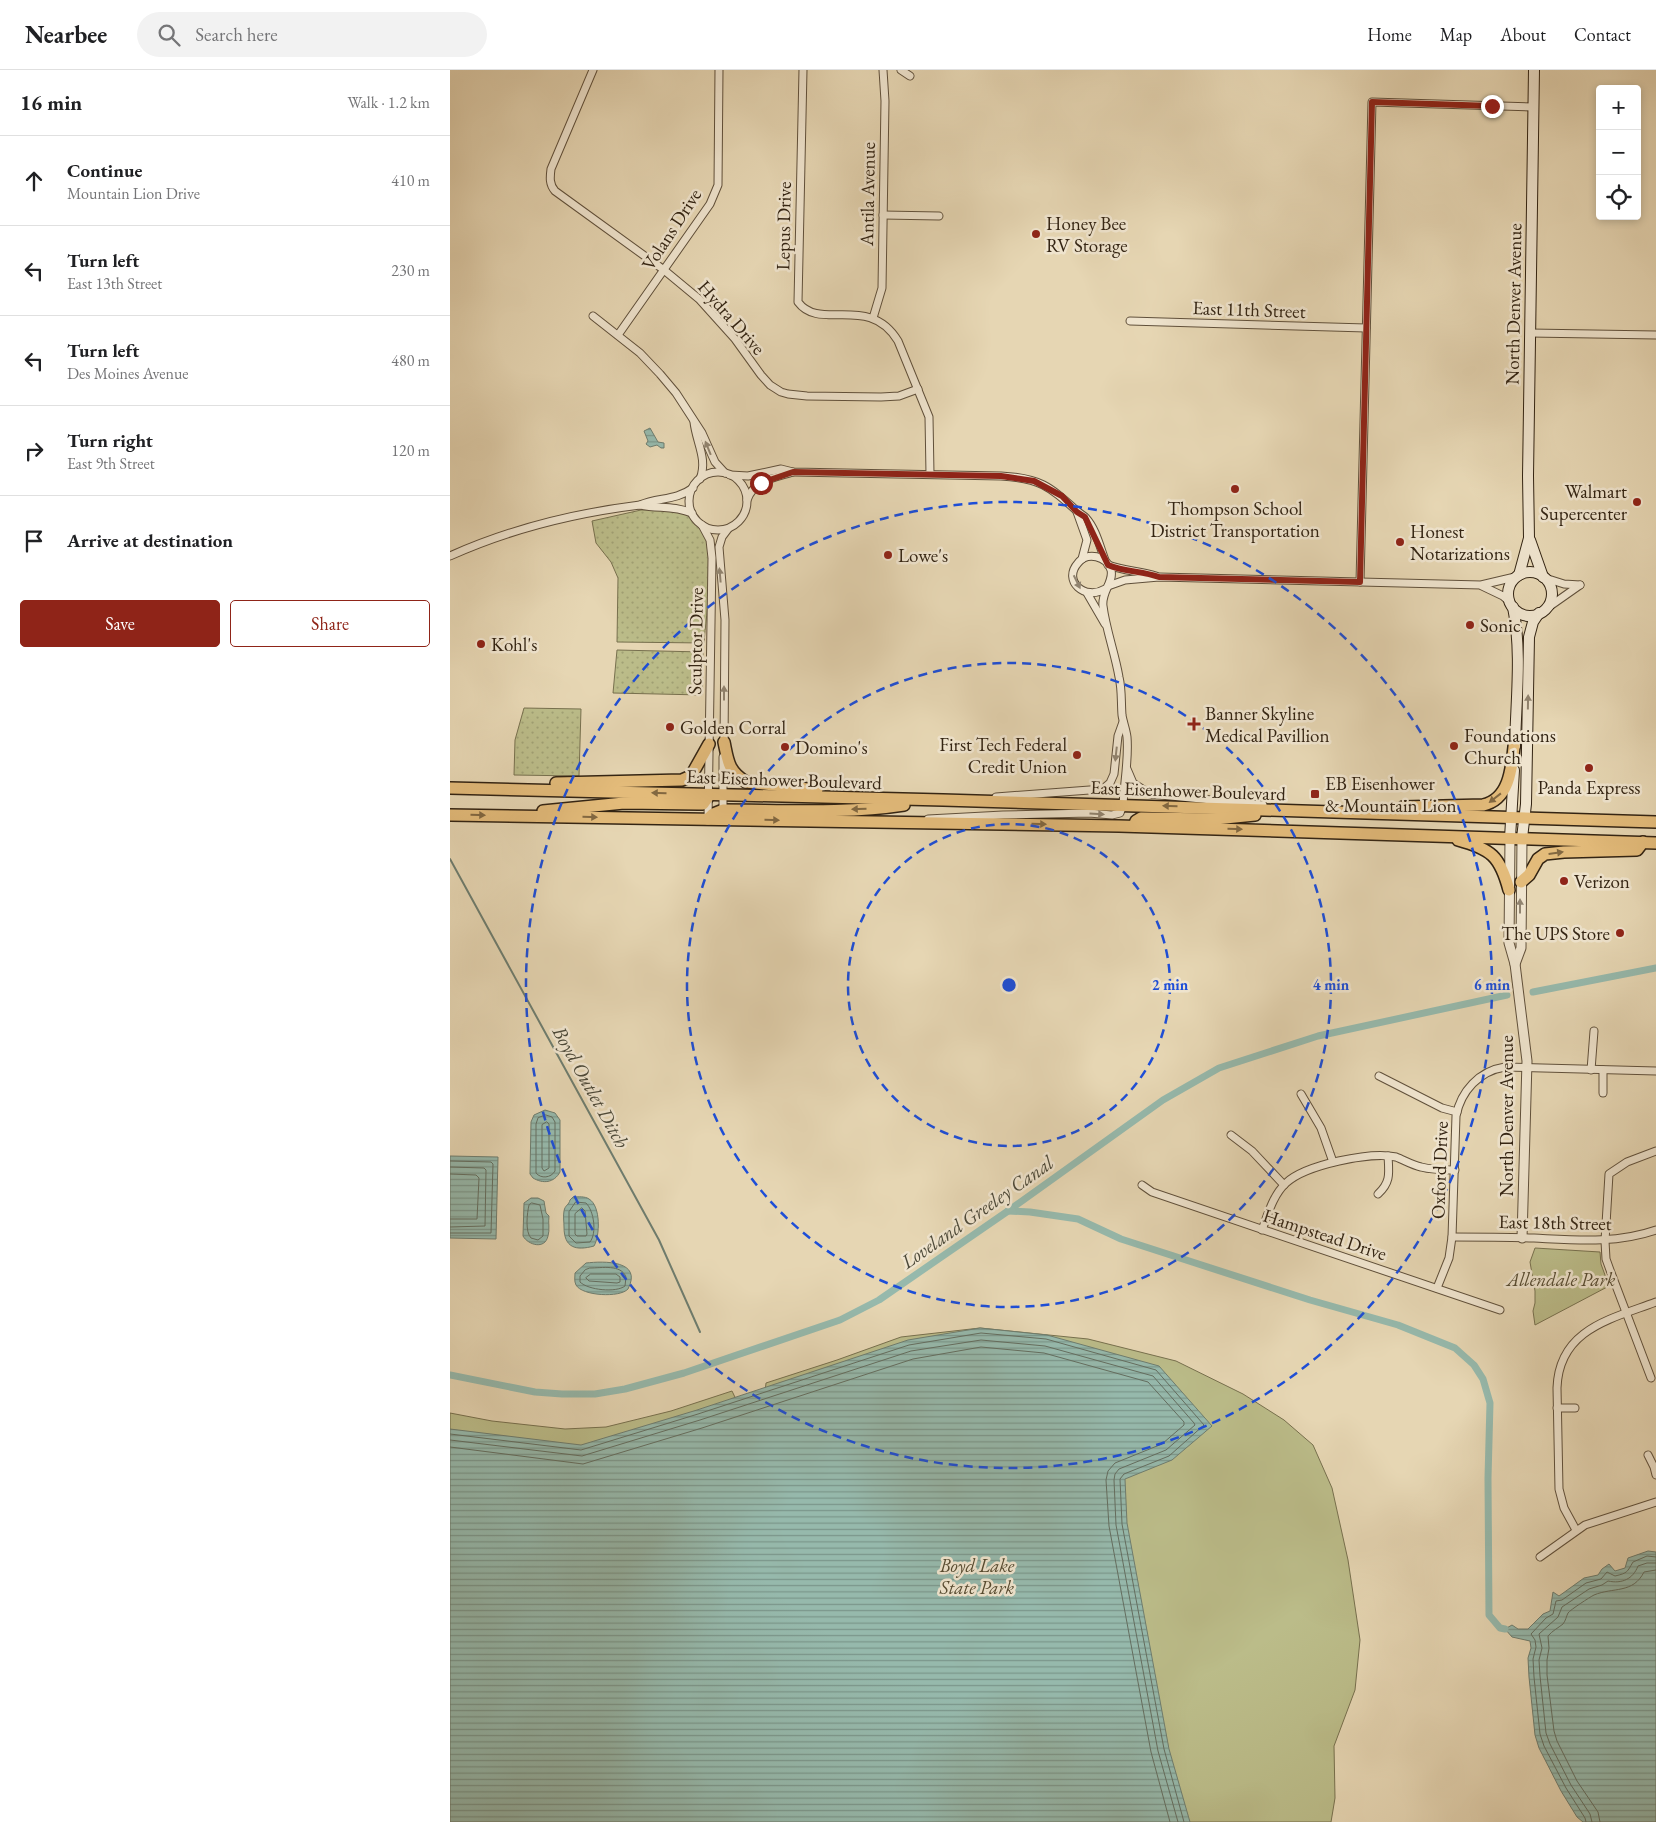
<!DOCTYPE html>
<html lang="en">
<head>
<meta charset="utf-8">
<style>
	:root { --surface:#fff; --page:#f2f2f2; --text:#202124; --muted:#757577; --line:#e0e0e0; --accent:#8f2418 }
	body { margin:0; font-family:"EB Garamond",serif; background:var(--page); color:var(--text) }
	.controls { position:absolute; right:15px; top:15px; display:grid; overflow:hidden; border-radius:5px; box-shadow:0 2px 8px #0003 }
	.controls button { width:45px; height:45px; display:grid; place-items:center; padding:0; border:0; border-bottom:1px solid var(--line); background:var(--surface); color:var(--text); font:25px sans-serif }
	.stop { position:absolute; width:15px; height:15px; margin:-11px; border:4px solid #8f2418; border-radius:50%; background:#fff }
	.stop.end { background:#8f2418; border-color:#fff; box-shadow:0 1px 5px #0008 }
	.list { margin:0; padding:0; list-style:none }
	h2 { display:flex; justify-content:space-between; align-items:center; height:65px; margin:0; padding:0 20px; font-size:21px }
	h2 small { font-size:16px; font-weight:400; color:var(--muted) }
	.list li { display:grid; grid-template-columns:32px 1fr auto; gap:15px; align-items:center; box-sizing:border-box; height:90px; padding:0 20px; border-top:1px solid var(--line) }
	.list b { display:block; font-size:19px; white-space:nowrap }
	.list p { margin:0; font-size:16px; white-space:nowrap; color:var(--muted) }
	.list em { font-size:16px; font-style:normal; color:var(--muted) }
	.actions { display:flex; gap:10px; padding:15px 20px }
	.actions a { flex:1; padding:11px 0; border:1px solid var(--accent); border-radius:5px; text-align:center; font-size:18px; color:var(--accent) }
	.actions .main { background:var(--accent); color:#fff }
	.icon { flex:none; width:28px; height:28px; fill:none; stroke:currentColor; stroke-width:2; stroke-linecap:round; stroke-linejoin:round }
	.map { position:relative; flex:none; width:1206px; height:1752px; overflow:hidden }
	header { display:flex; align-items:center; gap:30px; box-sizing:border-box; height:70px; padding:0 25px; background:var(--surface); border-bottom:1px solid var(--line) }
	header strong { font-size:24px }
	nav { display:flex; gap:28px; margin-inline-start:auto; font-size:18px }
	.search { width:350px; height:45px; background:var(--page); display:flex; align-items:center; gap:12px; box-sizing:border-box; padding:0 18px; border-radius:28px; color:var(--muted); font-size:19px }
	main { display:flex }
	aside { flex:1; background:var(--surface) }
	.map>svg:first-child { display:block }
</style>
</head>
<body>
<header>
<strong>Nearbee</strong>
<div class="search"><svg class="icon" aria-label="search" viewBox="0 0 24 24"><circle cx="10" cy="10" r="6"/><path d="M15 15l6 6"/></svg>Search here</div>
<nav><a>Home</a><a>Map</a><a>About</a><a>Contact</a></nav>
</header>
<main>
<aside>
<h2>16 min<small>Walk · 1.2 km</small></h2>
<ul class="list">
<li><svg class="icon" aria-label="ahead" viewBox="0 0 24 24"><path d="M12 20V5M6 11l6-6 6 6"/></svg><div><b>Continue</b><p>Mountain Lion Drive</p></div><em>410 m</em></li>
<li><svg class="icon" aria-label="left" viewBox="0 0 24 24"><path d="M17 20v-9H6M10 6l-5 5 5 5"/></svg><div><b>Turn left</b><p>East 13th Street</p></div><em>230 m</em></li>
<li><svg class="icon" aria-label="left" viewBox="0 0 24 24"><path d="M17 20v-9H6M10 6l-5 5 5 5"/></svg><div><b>Turn left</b><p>Des Moines Avenue</p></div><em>480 m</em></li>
<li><svg class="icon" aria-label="right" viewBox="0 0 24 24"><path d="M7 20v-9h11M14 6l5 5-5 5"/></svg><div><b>Turn right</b><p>East 9th Street</p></div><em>120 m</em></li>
<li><svg class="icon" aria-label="arrive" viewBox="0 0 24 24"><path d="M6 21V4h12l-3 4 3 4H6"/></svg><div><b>Arrive at destination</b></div></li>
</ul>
<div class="actions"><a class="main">Save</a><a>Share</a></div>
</aside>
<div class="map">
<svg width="1206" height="1752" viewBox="0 0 1206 1752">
	<defs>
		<pattern id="grass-dots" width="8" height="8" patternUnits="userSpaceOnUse" patternTransform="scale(1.25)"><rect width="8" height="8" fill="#bbbc89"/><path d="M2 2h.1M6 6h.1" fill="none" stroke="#a1a175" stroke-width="1.8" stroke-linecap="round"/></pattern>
		<pattern id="water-rules" width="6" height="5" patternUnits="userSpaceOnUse" patternTransform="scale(1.25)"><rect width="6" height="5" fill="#96b9ac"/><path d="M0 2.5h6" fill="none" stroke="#7b968b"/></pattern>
	</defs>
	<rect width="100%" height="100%" fill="#e6d6b3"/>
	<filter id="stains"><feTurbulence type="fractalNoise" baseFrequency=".004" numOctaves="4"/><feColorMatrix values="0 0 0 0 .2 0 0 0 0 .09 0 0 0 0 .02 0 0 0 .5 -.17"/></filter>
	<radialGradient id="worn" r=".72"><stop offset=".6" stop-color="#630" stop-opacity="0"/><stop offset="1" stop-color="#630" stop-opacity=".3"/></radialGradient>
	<g fill="url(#grass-dots)" stroke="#77704e">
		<path d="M218,439C229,442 241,444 249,454C268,476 256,544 254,573L167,572L168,508L161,492L146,473L142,451L191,440Z"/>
		<path d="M167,580L253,582L252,625L163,623Z"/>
		<path d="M74,638L131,639L129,706L64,705L65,670Z"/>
	</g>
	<g fill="#bbbc89" stroke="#77704e">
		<path d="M1085,1178L1150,1182L1151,1194L1159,1216L1085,1255L1083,1241L1085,1233V1221L1080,1192Z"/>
		<path d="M530,1258L638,1269L726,1291L793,1324L834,1350L863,1375L882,1418L898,1490L910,1570L905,1620L884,1676L885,1728L881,1752H0V1343L42,1351L115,1359L156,1357L221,1341L282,1321L295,1348L315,1322L316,1313L387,1290L451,1267Z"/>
	</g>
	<g fill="url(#water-rules)" stroke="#6e7d6f">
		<path d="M200,358L208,372L214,373V378H211L207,375L200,377L196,374L198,371L194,361Z"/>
		<path d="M95,1040L105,1043L110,1050V1102C104,1113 93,1114 83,1108L80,1104L81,1052L84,1045Z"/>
		<path d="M0,1086L48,1087L46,1169L0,1168Z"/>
		<path d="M123,1127C128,1127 135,1126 139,1129C151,1136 150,1166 144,1176C126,1181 114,1178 114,1157C114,1152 113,1146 114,1141C115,1135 119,1135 120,1130Z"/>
		<path d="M81,1128H88L94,1131L96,1143L99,1146C98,1152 100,1160 98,1166C95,1180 78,1175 73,1166L74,1133Z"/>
		<path d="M136,1193C154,1191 193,1190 178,1219C170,1228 132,1226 126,1215C124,1211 125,1207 125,1203Z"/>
		<path d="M530,1258L597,1265L709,1296L762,1356L722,1390L675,1409L677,1453L719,1679L740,1752H0V1359L131,1375L247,1340L458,1270Z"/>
		<path d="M1198,1481L1206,1482V1752H1133L1127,1747L1111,1721L1089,1678L1085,1665L1079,1607L1078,1588L1081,1578L1080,1571L1062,1567L1055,1559L1062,1555L1068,1559H1078L1093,1544L1100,1541L1103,1522L1109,1526L1134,1508L1148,1505L1152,1499L1159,1494L1165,1501L1175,1498L1178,1488Z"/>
	</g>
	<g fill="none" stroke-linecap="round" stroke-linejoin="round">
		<g stroke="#646e60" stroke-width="1">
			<path d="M96,1045L102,1047L105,1052V1101C101,1108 91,1109 86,1103V1054L88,1048Z"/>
			<path d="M97,1052L99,1054V1098L94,1101L92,1098V1055Z"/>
			<path d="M0,1091L41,1092L43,1094L41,1163H0"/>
			<path d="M0,1097L34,1098L36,1100L35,1156L0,1157"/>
			<path d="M0,1104L26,1105L29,1108L27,1149H0"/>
			<path d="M126,1132L136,1133C144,1141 147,1163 140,1172L126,1173L119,1166V1142Z"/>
			<path d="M82,1133L90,1135L93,1149V1166L88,1170L81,1168C75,1162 77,1143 79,1135Z"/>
			<path d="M132,1138L135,1141L137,1164L136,1166H127L125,1164V1144Z"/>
			<path d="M140,1198C152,1198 171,1194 176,1207L175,1216C166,1223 138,1220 130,1212V1206L135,1200Z"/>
			<path d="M141,1204H166L170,1207V1212L167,1213L139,1211L136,1208Z"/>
			<path d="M0,1364L131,1380L248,1344L459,1275L531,1263L596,1269L706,1300L754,1355L719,1386L674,1404L670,1409L672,1454L714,1679L734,1752"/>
			<path d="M0,1370L132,1386L250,1350L461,1281L531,1270L595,1276L703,1306L744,1353L745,1355L716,1380L669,1399L665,1404L664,1410L666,1455L708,1681L728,1752"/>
			<path d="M0,1377L133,1394L252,1358L463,1289L531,1277L594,1283L698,1312L734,1352V1355L712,1374L665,1393L658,1401L656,1410L659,1456L701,1682L720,1752"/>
			<path d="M1136,1752L1135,1748L1116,1718L1094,1676L1090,1664L1084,1607L1083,1589L1086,1577L1085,1570L1081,1564L1096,1548L1103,1544L1106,1531L1112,1530L1136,1513L1151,1509L1157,1502L1165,1506C1178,1503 1177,1502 1183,1492L1197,1486L1206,1487"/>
			<path d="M1142,1752L1140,1744L1121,1715L1100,1674L1096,1663L1090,1606L1089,1590L1092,1578L1089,1564L1108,1547L1112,1537L1139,1519L1152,1515L1158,1511C1172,1514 1183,1509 1188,1496L1197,1493H1206"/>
			<path d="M1150,1752L1148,1742L1127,1711L1107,1671L1104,1661L1097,1605V1590L1099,1578L1098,1566C1102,1561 1108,1558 1113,1554C1116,1550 1116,1547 1118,1543C1120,1540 1140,1527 1144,1525C1163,1517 1183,1524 1194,1502L1206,1500"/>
		</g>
		<path stroke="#6e7d6f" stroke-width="2" d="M0,789L209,1170L250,1262"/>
		<g stroke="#96b9ac" stroke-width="7">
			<path d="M1083,922L1206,898"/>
			<path d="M558,1141L580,1142L628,1149L671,1169L860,1230L948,1255L1005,1278L1024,1295L1033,1309L1040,1333L1038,1408L1039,1545L1050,1558L1055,1559"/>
			<path d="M0,1305L85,1322L112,1324H145L175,1319L234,1303L390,1250L429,1230L558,1141L713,1030L769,998L868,966L1057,925"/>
		</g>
		<g stroke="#60503b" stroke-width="9">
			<g id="minor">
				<path d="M143,0L101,99C100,107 99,114 105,121L214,200L249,229L285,269L311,305L320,315L331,322L338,324L357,326L431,327L449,326L468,319"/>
				<path d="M353,0L348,232C370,262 419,223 448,271L479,347L480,404"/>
				<path d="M451,0L460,6"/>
				<path d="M433,145L489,146"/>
				<path d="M143,246L190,283L210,304L226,323L252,363L265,392L275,403"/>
				<path d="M423,248L432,218L435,31L433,0"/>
				<path d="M680,251L916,258"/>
				<path d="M1080,263L1206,265"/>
				<path d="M168,265L260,134L268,115L269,0"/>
				<path d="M244,352C246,372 258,389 250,409"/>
				<circle cx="268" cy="431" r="29"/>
				<path d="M280,405L298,406L331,399L343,402L551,406C590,408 599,416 627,441C629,443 633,445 636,448C646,459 650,477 655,490"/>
				<path d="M297,430C304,410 324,408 343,402"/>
				<path d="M190,435C210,439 222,435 242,443"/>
				<path d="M627,442L637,470L632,489"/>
				<path d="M252,455L260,470L262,488L258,749"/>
				<path d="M0,486C60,459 125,443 190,435C209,427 225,431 243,418"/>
				<path d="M658,495C674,501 690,501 706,506"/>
				<path d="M1095,508L1114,514L1130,515"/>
				<path d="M910,512L922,32L1083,37"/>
				<path d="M658,516L675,510L709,507L1031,515L1065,507"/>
				<path d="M1032,516L1053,526L1060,532"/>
				<path d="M637,523L655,554"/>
				<path d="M1093,541L1130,515"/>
				<path d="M274,676L275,550L269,477L272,467L278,459"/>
				<path d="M677,699L683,713L700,724L813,735"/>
				<path d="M546,727L653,719L660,713L664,704L668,666L673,652"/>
				<path d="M273,743V687"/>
				<path d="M478,749L553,745L639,743L662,745L670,743L673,735C674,713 679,689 677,667C676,659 673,652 672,645C671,632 672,619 669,607C665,583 656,560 653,536C651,522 664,512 661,500C657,486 637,481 628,493C612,511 635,531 655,519"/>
				<path d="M1141,1000L1144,961"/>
				<path d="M929,1006L992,1038L1007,1042"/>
				<path d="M1153,1023V1000"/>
				<path d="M851,1024L871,1058L883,1092"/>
				<path d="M781,1065L802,1081L834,1115"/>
				<path d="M692,1115L702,1122L1050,1240"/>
				<path d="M928,1124C941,1112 939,1103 938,1086"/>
				<path d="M812,1160C818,1144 823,1125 836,1113C855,1095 921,1081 946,1087C954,1090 962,1095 971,1097C982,1100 993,1100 1005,1100"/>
				<path d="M1002,1167C1029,1167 1057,1167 1084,1168C1125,1170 1166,1174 1206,1160"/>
				<path d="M987,1218L999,1188L1002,1167L1006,1046C1011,1021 1029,1001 1055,997L1206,1001"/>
				<path d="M1201,1308L1160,1200L1156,1189L1155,1171L1159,1104L1177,1092L1206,1081"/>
				<path d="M1107,1338H1125"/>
				<path d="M1198,1385L1204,1397L1206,1405"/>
				<path d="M1126,1460L1114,1438L1109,1419L1107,1318C1109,1259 1161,1249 1206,1232"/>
				<path d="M1090,1487L1135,1455L1206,1432"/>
			</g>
		</g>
		<g stroke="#60503b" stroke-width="11">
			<g id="tertiary">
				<path d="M1060,768L1059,873L1065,894L1077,991L1072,1168"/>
				<path d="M1065,894L1071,878L1072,768"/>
			</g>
		</g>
		<g stroke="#332413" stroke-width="12">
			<g id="secondary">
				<path d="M1080,470L1093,507"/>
				<circle cx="1080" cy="524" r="22"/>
				<path d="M1069,505L1079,468L1078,406L1084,0"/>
				<path d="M1063,537C1072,582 1066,630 1065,676"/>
				<path d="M1060,768L1064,700"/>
				<path d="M1072,768L1076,734L1079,567L1083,552L1089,543"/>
			</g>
		</g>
		<g stroke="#332413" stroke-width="14">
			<g id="trunk">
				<path d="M274,672C278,691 278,701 296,712L367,720"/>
				<path d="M106,713L232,710L241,706L259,674"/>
				<path d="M0,718L493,730L1206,752"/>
				<path d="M953,737L1033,735C1062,729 1062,692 1065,668"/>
				<path d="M93,741L174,733L249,734H253L258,727"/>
				<path d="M0,745L669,756L1206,773"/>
				<path d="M258,749L263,744L273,740C331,740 396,744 454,735"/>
				<path d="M684,756L686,751L691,748L765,749L805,745"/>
				<path d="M1008,770C1041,779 1050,786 1059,820"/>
				<path d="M1071,812L1079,805L1088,789L1095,784L1114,782L1187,780L1193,772"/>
			</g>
		</g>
		<use href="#minor" stroke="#efe4ce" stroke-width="7"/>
		<use href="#tertiary" stroke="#efe4ce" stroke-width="9"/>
		<use href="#secondary" stroke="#efe4ce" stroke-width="10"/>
		<use href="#trunk" stroke="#e3bb7a" stroke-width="11"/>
	</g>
	<defs><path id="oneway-solid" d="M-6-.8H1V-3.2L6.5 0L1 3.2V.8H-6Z" transform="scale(1.25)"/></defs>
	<g fill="#918470">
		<use href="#oneway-solid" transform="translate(258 378) rotate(-112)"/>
		<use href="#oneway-solid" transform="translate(270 505) rotate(-95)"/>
		<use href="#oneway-solid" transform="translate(627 512) rotate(64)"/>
		<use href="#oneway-solid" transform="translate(274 623) rotate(-90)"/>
		<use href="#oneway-solid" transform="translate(1078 632) rotate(-89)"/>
		<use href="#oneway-solid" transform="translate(666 684) rotate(96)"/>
		<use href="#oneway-solid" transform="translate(647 744) rotate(3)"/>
		<use href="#oneway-solid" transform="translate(1070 836) rotate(-90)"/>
	</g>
	<g fill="#826841">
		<use href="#oneway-solid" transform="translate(209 723) rotate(-179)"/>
		<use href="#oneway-solid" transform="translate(1045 728) rotate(142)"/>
		<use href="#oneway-solid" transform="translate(720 736) rotate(-178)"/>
		<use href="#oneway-solid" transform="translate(409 739) rotate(178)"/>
		<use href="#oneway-solid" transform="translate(28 745) rotate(1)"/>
		<use href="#oneway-solid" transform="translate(140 747) rotate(1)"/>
		<use href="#oneway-solid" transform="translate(322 750) rotate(1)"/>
		<use href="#oneway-solid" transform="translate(589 754) rotate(1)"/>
		<use href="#oneway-solid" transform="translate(785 759) rotate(2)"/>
		<use href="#oneway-solid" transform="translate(1106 783) rotate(-8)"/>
	</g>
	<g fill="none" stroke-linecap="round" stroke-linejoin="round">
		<path stroke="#8f2418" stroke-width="6" d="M311,413L343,402L551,406L584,411L612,426L627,442L635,447L658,495C675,502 692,501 709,507L910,512L922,32L1042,36"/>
	</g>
	<g fill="none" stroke="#1d4ed8" stroke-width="2.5" stroke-dasharray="9 6">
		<circle cx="559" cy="915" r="161"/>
		<circle cx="559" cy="915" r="322"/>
		<circle cx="559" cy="915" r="483"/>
	</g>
	<g fill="#8f2418" stroke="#efe4ce" stroke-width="2">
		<circle cx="586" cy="164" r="5"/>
		<circle cx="785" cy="419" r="5"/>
		<circle cx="1187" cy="432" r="5"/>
		<circle cx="950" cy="472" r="5"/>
		<circle cx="438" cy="485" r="5"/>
		<circle cx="1020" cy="555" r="5"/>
		<circle cx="31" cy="574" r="5"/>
		<path d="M741.5 646.5h5v5h5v5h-5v5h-5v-5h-5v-5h5z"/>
		<circle cx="220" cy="657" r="5"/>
		<circle cx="1004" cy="676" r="5"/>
		<circle cx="335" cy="677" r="5"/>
		<circle cx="627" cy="685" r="5"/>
		<circle cx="1139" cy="698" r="5"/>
		<rect x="860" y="719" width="10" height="10" rx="2.5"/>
		<circle cx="1114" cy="811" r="5"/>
		<circle cx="1170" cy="863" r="5"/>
	</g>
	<g text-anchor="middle" stroke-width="5" stroke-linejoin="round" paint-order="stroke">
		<g font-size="19" fill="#332413" stroke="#efe4ce">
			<text transform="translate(417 124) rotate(-89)" y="7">Antila Avenue</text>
			<text transform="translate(333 156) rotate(-89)" y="7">Lepus Drive</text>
			<text transform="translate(221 159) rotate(-57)" y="7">Volans Drive</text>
			<text transform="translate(1063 234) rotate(-89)" y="7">North Denver Avenue</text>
			<text transform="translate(799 239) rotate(2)" y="7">East 11th Street</text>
			<text transform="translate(282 247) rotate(49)" y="7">Hydra Drive</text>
			<text transform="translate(245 571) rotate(-89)" y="7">Sculptor Drive</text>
			<text transform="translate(334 709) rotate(2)" y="7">East Eisenhower Boulevard</text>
			<text transform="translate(738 720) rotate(2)" y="7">East Eisenhower Boulevard</text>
			<text transform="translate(1056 1046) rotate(-90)" y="7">North Denver Avenue</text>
			<text transform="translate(989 1100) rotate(-88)" y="7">Oxford Drive</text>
			<text transform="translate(1105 1152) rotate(1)" y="7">East 18th Street</text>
			<text transform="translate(875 1164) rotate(18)" y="7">Hampstead Drive</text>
		</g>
		<g font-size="19" fill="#332413" stroke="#efe4ce" text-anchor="start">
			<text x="596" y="160">Honey Bee<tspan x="596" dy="22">RV Storage</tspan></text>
			<text x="1177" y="428" text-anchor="end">Walmart<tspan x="1177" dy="22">Supercenter</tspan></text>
			<text x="785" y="445" text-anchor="middle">Thompson School<tspan x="785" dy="22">District Transportation</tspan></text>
			<text x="960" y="468">Honest<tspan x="960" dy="22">Notarizations</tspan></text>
			<text x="448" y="492">Lowe's</text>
			<text x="1030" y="562">Sonic</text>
			<text x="41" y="581">Kohl's</text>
			<text x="755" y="650">Banner Skyline<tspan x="755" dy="22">Medical Pavillion</tspan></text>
			<text x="230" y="664">Golden Corral</text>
			<text x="1014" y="672">Foundations<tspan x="1014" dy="22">Church</tspan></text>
			<text x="617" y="681" text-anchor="end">First Tech Federal<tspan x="617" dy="22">Credit Union</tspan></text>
			<text x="345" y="684">Domino's</text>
			<text x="875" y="720">EB Eisenhower<tspan x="875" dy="22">&amp; Mountain Lion</tspan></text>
			<text x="1139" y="724" text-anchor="middle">Panda Express</text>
			<text x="1124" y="818">Verizon</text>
			<text x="1160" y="870" text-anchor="end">The UPS Store</text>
		</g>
		<g font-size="19" font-style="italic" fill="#554a30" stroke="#efe4ce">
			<text x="1111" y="1216">Allendale Park</text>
			<text x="527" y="1502">Boyd Lake<tspan x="527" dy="22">State Park</tspan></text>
		</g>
		<g font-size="20" font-style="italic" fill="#4c4939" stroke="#efe4ce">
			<text transform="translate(141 1017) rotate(61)" y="7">Boyd Outlet Ditch</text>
			<text transform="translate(527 1142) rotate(-35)" y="7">Loveland Greeley Canal</text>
		</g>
	</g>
	<circle cx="559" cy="915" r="8" fill="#1d4ed8" stroke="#efe4ce" stroke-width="2.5"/>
	<g font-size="15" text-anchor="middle" font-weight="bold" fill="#1d4ed8" stroke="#efe4ce" stroke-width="5" stroke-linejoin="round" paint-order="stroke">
		<text x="720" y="920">2 min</text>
		<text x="881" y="920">4 min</text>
		<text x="1042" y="920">6 min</text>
	</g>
	<rect width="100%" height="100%" filter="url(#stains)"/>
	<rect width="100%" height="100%" fill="url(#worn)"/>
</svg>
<div class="controls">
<button>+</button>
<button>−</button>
<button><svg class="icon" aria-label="locate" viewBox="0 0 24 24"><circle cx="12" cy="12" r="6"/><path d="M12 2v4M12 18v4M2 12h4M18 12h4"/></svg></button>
</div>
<div class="stop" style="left:311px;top:413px"></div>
<div class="stop end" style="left:1042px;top:36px"></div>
</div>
</main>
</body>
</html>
